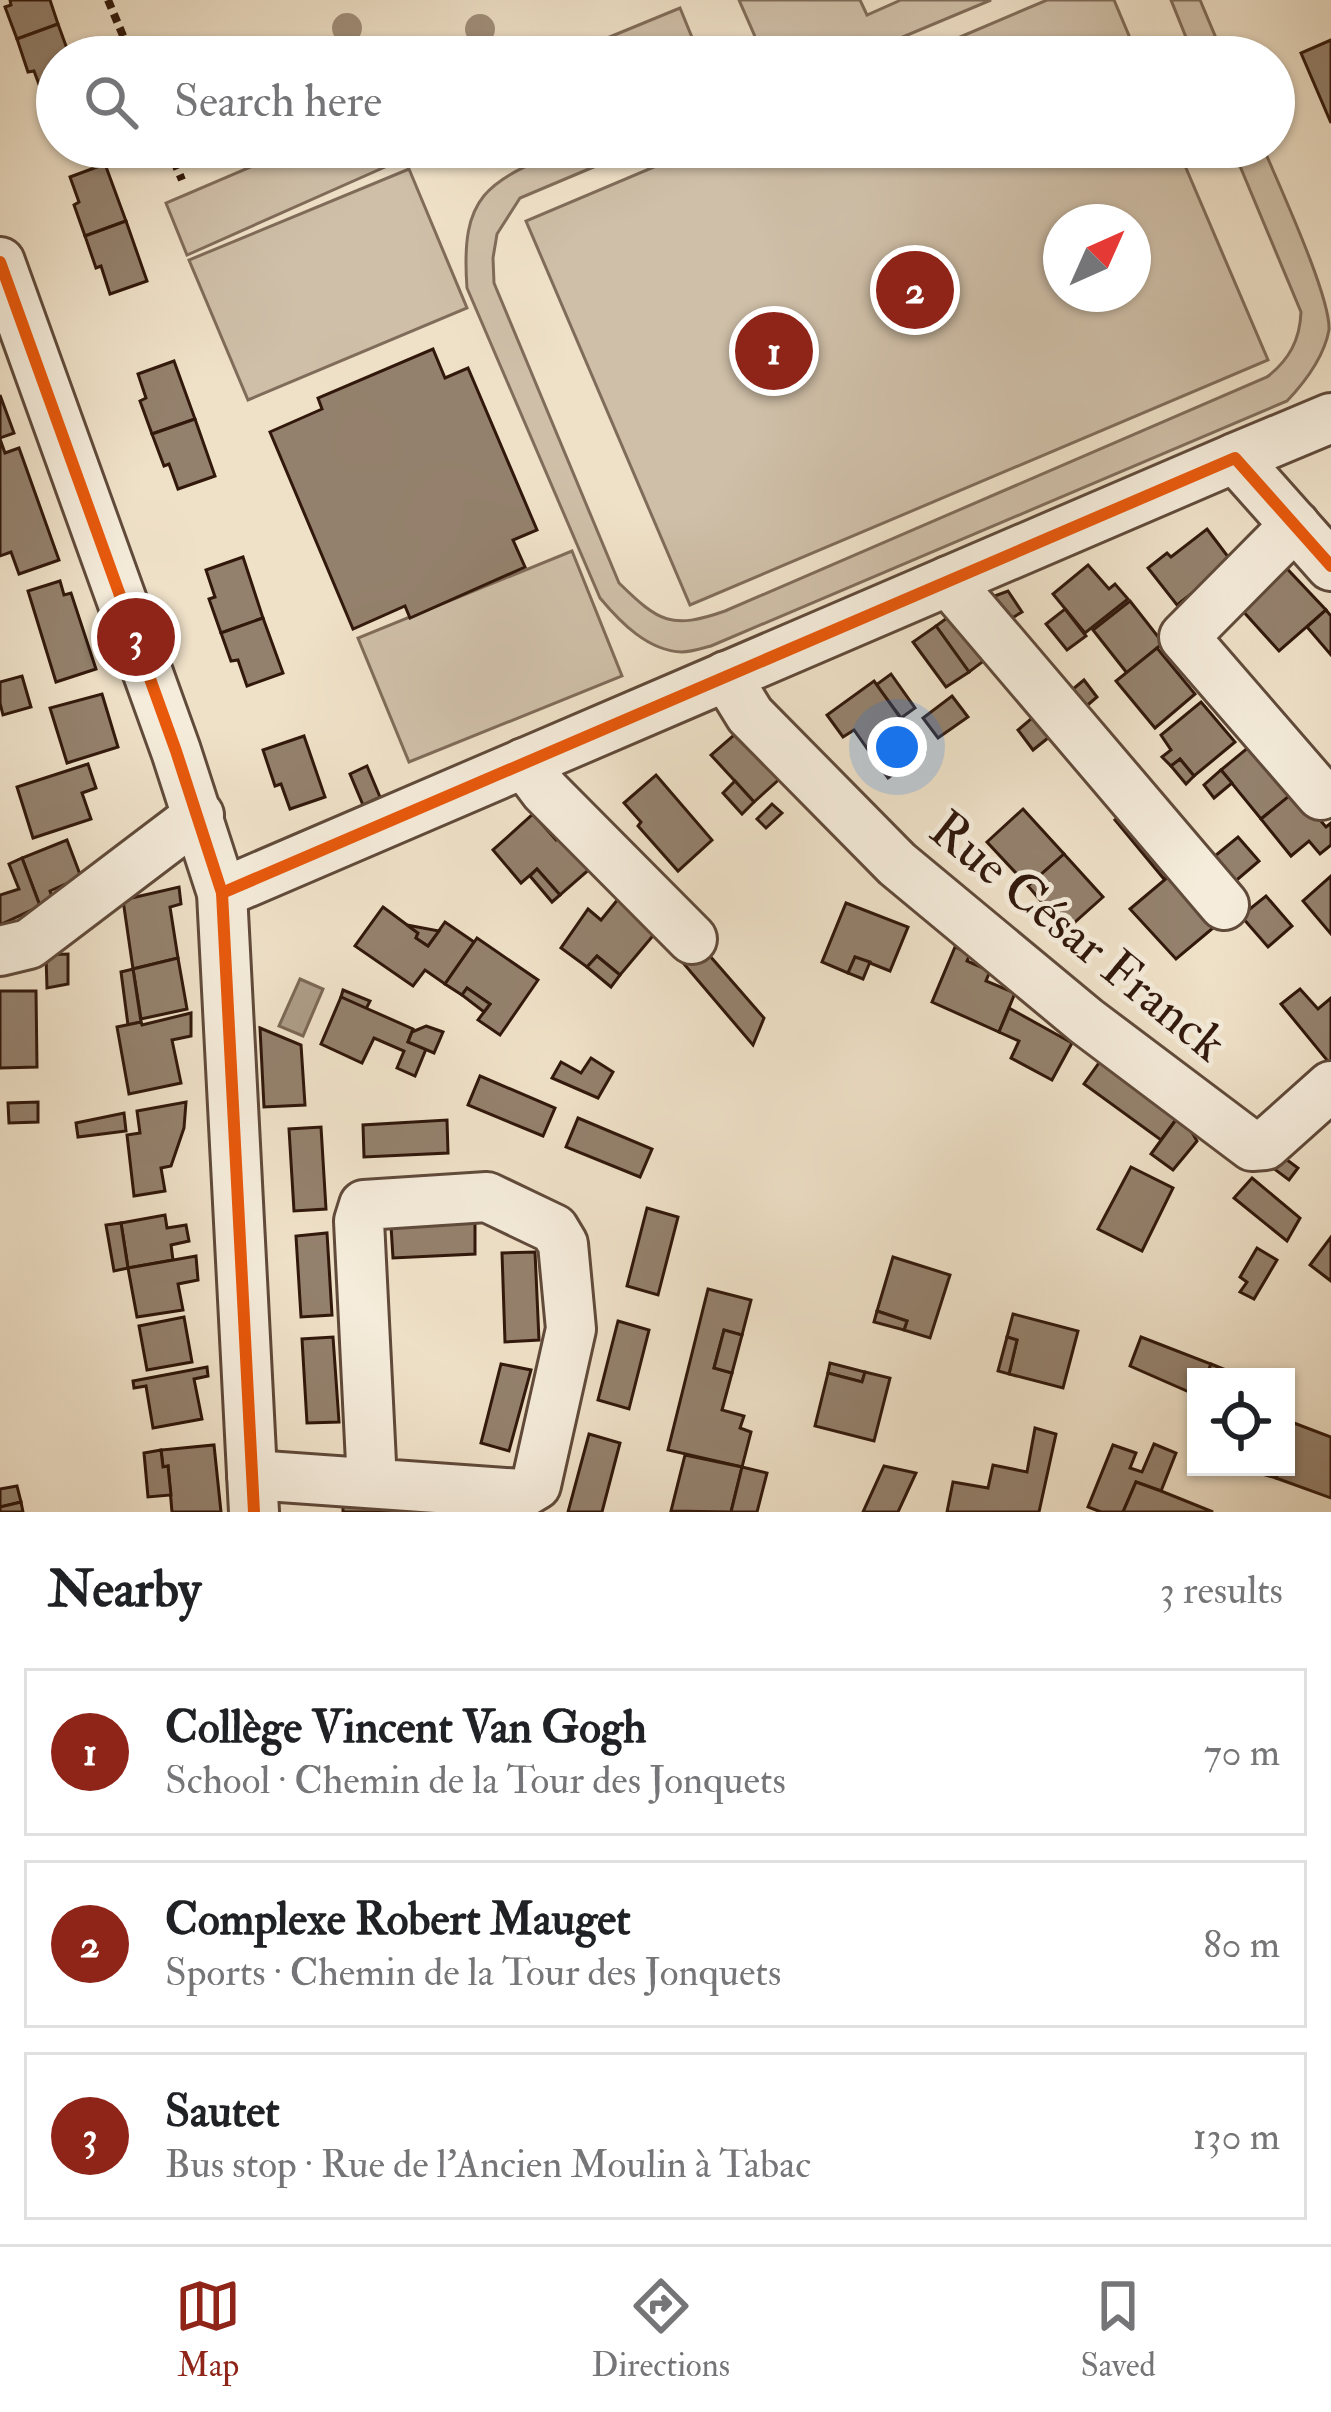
<!DOCTYPE html>
<html lang="en">
<head>
<meta charset="utf-8">
<style>
	:root { --surface:#fff; --page:#f2f2f2; --text:#202124; --muted:#757577; --line:#e0e0e0; --accent:#8f2418 }
	body { margin:0; font-family:"IM FELL Double Pica",serif; background:var(--page); color:var(--text) }
	.controls { position:absolute; right:36px; bottom:36px; display:grid; overflow:hidden; border-radius:0px; box-shadow:0 3px 9px #0004 }
	.controls button { width:108px; height:108px; display:grid; place-items:center; padding:0; border:0; border-bottom:3px solid var(--line); background:var(--surface); color:var(--text); font:60px sans-serif }
	.compass { position:absolute; left:1043px; top:204px; width:108px; height:108px; border-radius:50%; background:var(--surface); box-shadow:0 3px 9px #0004; rotate:45deg }
	.you { position:absolute; left:897px; top:747px; width:42px; height:42px; margin:-30px; border:9px solid #fff; border-radius:50%; background:#1a73e8; box-shadow:0 0 0 18px #1a73e833 }
	.badge { display:grid; place-items:center; width:78px; height:78px; border-radius:50%; background:var(--accent); color:#fff; font-size:39px; font-weight:700 }
	.pin { position:absolute; translate:-50% -50%; border:6px solid #fff; box-shadow:0 3px 12px #0006 }
	.list { margin:0; padding:0; list-style:none }
	h2 { display:flex; justify-content:space-between; align-items:center; height:156px; margin:0; padding:0 48px; font-size:51px }
	h2 small { font-size:39px; font-weight:400; color:var(--muted) }
	.list li { display:grid; grid-template-columns:78px 1fr auto; gap:36px; align-items:center; box-sizing:border-box; height:168px; margin:0 24px 24px; padding:0 24px; border:3px solid var(--line); border-radius:0px }
	.list b { display:block; font-size:45px; white-space:nowrap }
	.list p { margin:0; font-size:39px; white-space:nowrap; color:var(--muted) }
	.list em { font-size:39px; font-style:normal; color:var(--muted) }
	.icon { flex:none; width:66px; height:66px; fill:none; stroke:currentColor; stroke-width:2; stroke-linecap:round; stroke-linejoin:round }
	.map { position:relative; flex:none; width:1331px; height:1512px; overflow:hidden }
	.search { position:absolute; background:var(--surface); box-shadow:0 3px 9px #0004; left:36px; right:36px; top:36px; height:132px; display:flex; align-items:center; gap:30px; box-sizing:border-box; padding:0 42px; border-radius:66px; color:var(--muted); font-size:45px }
	.sheet { height:732px; background:var(--surface) }
	nav { display:flex; justify-content:space-around; align-items:center; box-sizing:border-box; height:168px; border-top:3px solid var(--line); background:var(--surface); font-size:33px; color:var(--muted) }
	nav a { display:grid; justify-items:center; gap:6px }
	nav .on { color:var(--accent) }
	.map>svg:first-child { display:block }
</style>
</head>
<body>
<div class="map">
<svg width="1331" height="1512" viewBox="0 0 1331 1512">
	<rect width="100%" height="100%" fill="#efe1c8"/>
	<filter id="stains"><feTurbulence type="fractalNoise" baseFrequency=".00167" numOctaves="4"/><feColorMatrix values="0 0 0 0 .2 0 0 0 0 .09 0 0 0 0 .02 0 0 0 .5 -.17"/></filter>
	<radialGradient id="worn" r=".72"><stop offset=".6" stop-color="#630" stop-opacity="0"/><stop offset="1" stop-color="#630" stop-opacity=".3"/></radialGradient>
	<g fill="#cfbfa8" stroke="#806c5a" stroke-width="3" fill-rule="evenodd">
		<path d="M739,0H860L867,15L901,0H991L855,57H764Z"/>
		<path d="M1047,0H1114L1138,57H913Z"/>
		<path d="M1171,0H1200L1224,57H1194Z"/>
		<path d="M680,8L700,57H561Z"/>
		<path d="M297,147H430L187,255L166,203Z"/>
		<path d="M569,147H641L520,198L497,234L493,258L494,283L619,583C659,622 671,630 725,611L1267,377C1289,360 1300,340 1301,312L1232,147H1263C1278,183 1331,297 1329,330C1324,357 1305,382 1287,401L711,646C703,648 691,652 682,652C648,651 620,622 600,598L467,288C460,192 488,182 569,147Z"/>
		<path d="M701,147H1177L1268,360L690,605L526,221ZM1061,222H1133V294H1061Z"/>
		<path d="M409,169L467,308L248,400L189,260Z"/>
		<path d="M572,551L622,676L409,762L358,638Z"/>
	</g>
	<path fill="#ae9d88" stroke="#7c6856" stroke-width="3" d="M300,979L323,989L303,1036L279,1026Z"/>
	<g fill="#94816d" stroke="#31180b" stroke-width="3">
		<path d="M10,0H50L58,24L17,39L5,7L11,5Z"/>
		<path d="M58,24L70,57H57V89L43,95L34,71L28,72L17,39Z"/>
		<path d="M1331,40V123L1301,53Z"/>
		<path d="M105,164L126,221L85,236L74,205L79,202L70,177Z"/>
		<path d="M126,221L147,281L110,294L101,266L96,268L85,236Z"/>
		<path d="M433,349L445,378L468,368L537,530L513,540L525,567L410,618L405,606L353,629L270,432L322,409L318,398Z"/>
		<path d="M174,361L195,419L152,434L140,401L146,398L138,374Z"/>
		<path d="M0,395L14,433L0,438Z"/>
		<path d="M195,419L215,476L178,489L169,464L164,466L152,434Z"/>
		<path d="M0,439L5,453L19,448L59,560L19,574L11,552L0,556Z"/>
		<path d="M1207,529L1232,562L1177,605L1148,568L1167,553L1171,557Z"/>
		<path d="M1275,556L1326,610L1279,651L1232,599Z"/>
		<path d="M243,557L263,618L221,633L209,599L215,597L206,570Z"/>
		<path d="M1088,565L1109,589L1115,584L1128,599L1085,633L1053,594Z"/>
		<path d="M60,581L64,595L71,593L96,669L56,682L28,591Z"/>
		<path d="M1008,591L1022,612L1002,624L992,597Z"/>
		<path d="M1130,601L1163,643L1127,673L1093,630Z"/>
		<path d="M962,607L993,654L969,672L936,626Z"/>
		<path d="M1065,609L1086,636L1067,650L1046,624Z"/>
		<path d="M1326,610L1331,616V655L1307,627Z"/>
		<path d="M263,618L283,673L247,686L238,660L231,661L221,633Z"/>
		<path d="M936,626L969,672L946,687L913,642Z"/>
		<path d="M1157,648L1195,694L1155,728L1116,681Z"/>
		<path d="M891,674L915,708L901,718L876,685Z"/>
		<path d="M22,676L31,707L3,715L0,703V682Z"/>
		<path d="M1084,680L1097,697L1076,715L1062,698Z"/>
		<path d="M874,681L925,752L888,778L854,730L843,737L827,715Z"/>
		<path d="M102,694L118,747L67,763L50,708Z"/>
		<path d="M952,696L968,717L938,738L923,718Z"/>
		<path d="M1201,702L1235,742L1194,776L1180,759L1171,766L1162,757L1171,750L1161,735Z"/>
		<path d="M1046,706L1063,726L1033,750L1018,730Z"/>
		<path d="M742,728L784,775L754,802L711,755Z"/>
		<path d="M304,736L325,797L290,809L281,784L275,786L263,750Z"/>
		<path d="M1250,746L1291,795L1261,819L1221,770Z"/>
		<path d="M1180,759L1194,776L1186,784L1171,766Z"/>
		<path d="M88,764L96,788L82,793L91,819L33,838L17,787Z"/>
		<path d="M367,766L380,797L363,805L350,774Z"/>
		<path d="M1221,770L1232,783L1214,798L1204,785Z"/>
		<path d="M656,775L712,840L678,871L638,826L641,822L624,803Z"/>
		<path d="M735,781L754,802L742,814L723,793Z"/>
		<path d="M1295,791L1326,827L1331,823V845L1320,854L1309,841L1291,856L1261,819Z"/>
		<path d="M772,804L782,813L766,828L757,819Z"/>
		<path d="M1130,807L1180,865L1164,879L1115,820Z"/>
		<path d="M1023,809L1064,854L1028,886L987,842Z"/>
		<path d="M533,814L556,840L572,826L600,860L560,895L537,869L521,883L493,850Z"/>
		<path d="M1238,837L1259,861L1231,885L1210,860Z"/>
		<path d="M67,840L81,877L50,891L53,900L40,906L22,858Z"/>
		<path d="M1064,854L1103,897L1066,930L1028,886Z"/>
		<path d="M22,858L40,906L0,925V895L19,889L9,864Z"/>
		<path d="M537,869L560,895L552,902L530,876Z"/>
		<path d="M1175,871L1219,923L1176,959L1130,909Z"/>
		<path d="M1331,876V934L1303,901Z"/>
		<path d="M632,882L667,919L620,975L597,956L587,967L561,948L588,909L601,920Z"/>
		<path d="M179,887L181,904L170,907L178,958L133,969L123,900Z"/>
		<path d="M1266,896L1292,926L1268,947L1241,916Z"/>
		<path d="M846,903L908,927L890,971L855,957L848,973L822,962Z"/>
		<path d="M383,907L418,933L416,938L428,946L445,922L474,942L445,984L425,970L413,986L355,946Z"/>
		<path d="M407,925L439,931L428,946L416,938L418,933Z"/>
		<path d="M477,938L538,980L500,1035L478,1020L490,1004L467,988L462,995L445,984Z"/>
		<path d="M955,947L970,954L967,961L990,971L986,981L1015,993L999,1032L932,1002Z"/>
		<path d="M703,948L764,1018L753,1045L684,964Z"/>
		<path d="M68,954V984L47,988L46,955Z"/>
		<path d="M597,956L620,975L611,987L587,967Z"/>
		<path d="M855,957L870,962L863,979L848,973Z"/>
		<path d="M178,958L187,1009L141,1019L133,969Z"/>
		<path d="M133,969L141,1022L128,1025L121,972Z"/>
		<path d="M467,988L490,1004L484,1012L462,995Z"/>
		<path d="M1300,989L1318,1009L1331,998V1065L1281,1004Z"/>
		<path d="M343,990L370,1001L366,1009L341,997Z"/>
		<path d="M0,991H36L37,1067L0,1068Z"/>
		<path d="M341,997L413,1029L408,1042L426,1049L415,1076L397,1068L404,1051L374,1038L362,1063L321,1044Z"/>
		<path d="M1009,1008L1072,1043L1052,1080L1011,1058L1019,1041L999,1032Z"/>
		<path d="M191,1013V1036L172,1040L181,1083L129,1094L117,1027L141,1022L142,1025Z"/>
		<path d="M426,1026L443,1032L434,1053L408,1042L412,1032Z"/>
		<path d="M260,1028L301,1045L305,1105L264,1107Z"/>
		<path d="M591,1058L613,1072L598,1098L552,1078L561,1062L581,1073Z"/>
		<path d="M1101,1060L1178,1117L1161,1140L1084,1084Z"/>
		<path d="M480,1076L555,1108L543,1136L468,1105Z"/>
		<path d="M38,1102V1122L9,1123L8,1103Z"/>
		<path d="M186,1102L184,1128L171,1166L161,1168L165,1191L134,1196L127,1135L140,1133L137,1111Z"/>
		<path d="M124,1113L126,1131L78,1137L76,1123Z"/>
		<path d="M1178,1117L1187,1124L1197,1141L1173,1170L1151,1154Z"/>
		<path d="M578,1118L652,1149L640,1177L566,1147Z"/>
		<path d="M447,1120L448,1153L364,1157L363,1125Z"/>
		<path d="M321,1127L326,1209L294,1211L289,1129Z"/>
		<path d="M1275,1151L1298,1168L1289,1180L1265,1162Z"/>
		<path d="M1131,1167L1173,1188L1142,1251L1098,1229Z"/>
		<path d="M1252,1178L1300,1218L1287,1241L1234,1198Z"/>
		<path d="M647,1208L678,1217L658,1295L627,1286Z"/>
		<path d="M165,1215L167,1228L186,1225L189,1241L171,1245L173,1260L128,1268L121,1223Z"/>
		<path d="M475,1221V1254L393,1258L391,1226Z"/>
		<path d="M121,1223L128,1268L114,1271L106,1225Z"/>
		<path d="M327,1233L332,1315L301,1317L296,1236Z"/>
		<path d="M1331,1237V1281L1310,1265Z"/>
		<path d="M1257,1248L1277,1260L1254,1299L1240,1292L1247,1282L1240,1277Z"/>
		<path d="M535,1252L539,1340L505,1342L502,1253Z"/>
		<path d="M196,1256L198,1280L178,1284L183,1310L137,1317L128,1268Z"/>
		<path d="M893,1257L950,1275L930,1338L904,1330L907,1321L877,1311Z"/>
		<path d="M708,1289L751,1300L742,1335L724,1330L714,1368L732,1373L722,1410L744,1416L740,1428L751,1432L742,1467L668,1450Z"/>
		<path d="M877,1311L907,1321L904,1330L874,1322Z"/>
		<path d="M1013,1314L1078,1331L1063,1388L1009,1374L1017,1340L1007,1337Z"/>
		<path d="M184,1317L192,1362L147,1370L139,1326Z"/>
		<path d="M618,1321L649,1330L629,1409L598,1400Z"/>
		<path d="M724,1330L742,1335L732,1373L714,1368Z"/>
		<path d="M333,1337L339,1422L307,1423L302,1339Z"/>
		<path d="M1007,1337L1017,1340L1009,1374L998,1371Z"/>
		<path d="M1141,1337L1211,1364L1206,1377H1196V1395L1130,1366Z"/>
		<path d="M830,1363L865,1372L862,1382L828,1373Z"/>
		<path d="M501,1364L531,1370L509,1451L481,1443Z"/>
		<path d="M1211,1364L1243,1377H1206Z"/>
		<path d="M207,1367L208,1376L194,1379L202,1419L153,1428L146,1386L134,1388L133,1381Z"/>
		<path d="M865,1372L890,1378L874,1441L815,1426L828,1373L862,1382Z"/>
		<path d="M1286,1420L1331,1437V1498L1276,1478L1280,1467H1286Z"/>
		<path d="M1035,1428L1056,1434L1039,1512H947L953,1482L988,1488L993,1465L1027,1472Z"/>
		<path d="M589,1434L620,1443L602,1512H568Z"/>
		<path d="M1154,1444L1176,1453L1161,1491L1136,1482L1123,1512H1101L1088,1507L1113,1445L1136,1453L1130,1468L1142,1472Z"/>
		<path d="M214,1445L221,1512H172L168,1466L163,1467L161,1450Z"/>
		<path d="M161,1450L163,1467L168,1466L171,1495L148,1497L144,1453Z"/>
		<path d="M685,1455L742,1467L731,1512L671,1511Z"/>
		<path d="M884,1466L916,1473L898,1512H863Z"/>
		<path d="M742,1467L767,1473L757,1512H731Z"/>
		<path d="M1262,1467H1280L1276,1478L1259,1473Z"/>
		<path d="M1136,1482L1161,1491L1213,1512H1123Z"/>
		<path d="M17,1486L21,1502L0,1507V1489Z"/>
		<path d="M21,1502L23,1512H0V1507Z"/>
		<path d="M343,1504L417,1512H343Z"/>
	</g>
	<g fill="none" stroke-linecap="round" stroke-linejoin="round">
		<g stroke="#604a3a" stroke-width="54">
			<g id="minor">
				<path d="M0,262L176,751L222,893L254,1512"/>
				<path d="M1235,458L1331,418"/>
				<path d="M1295,525L1184,637L1321,795"/>
				<path d="M948,581L1224,905"/>
				<path d="M726,676L750,715L897,864L1086,1021L1252,1146L1265,1145L1331,1086"/>
				<path d="M524,763L545,791L692,939"/>
				<path d="M222,893L1235,458L1331,566"/>
				<path d="M0,951L29,944L199,815"/>
				<path d="M252,1475L521,1494L536,1485L571,1329L563,1244L554,1229L487,1197L364,1205L359,1221L372,1483"/>
			</g>
		</g>
		<g stroke="#31180b" stroke-width="8" stroke-dasharray="9 6" stroke-linecap="butt">
			<path d="M108,0L132,57"/>
			<path d="M168,147L182,180"/>
		</g>
		<use href="#minor" stroke="#f5ecdb" stroke-width="48"/>
		<g stroke="#f5ecdb" stroke-width="20">
			<g id="cycleway">
				<path d="M0,262L176,751L222,893L254,1512"/>
				<path d="M222,893L1235,458L1331,566"/>
			</g>
		</g>
		<use href="#cycleway" stroke="#e8590c" stroke-width="12"/>
	</g>
	<g fill="#a08e7a">
		<circle cx="347" cy="28" r="15"/>
		<circle cx="480" cy="29" r="15"/>
	</g>
	<g text-anchor="middle" stroke-width="10" stroke-linejoin="round" paint-order="stroke">
		<g font-size="51" fill="#31180b" stroke="#f5ecdb">
			<text transform="translate(1079 935) rotate(39)" y="18">Rue César Franck</text>
		</g>
	</g>
	<rect width="100%" height="100%" filter="url(#stains)"/>
	<rect width="100%" height="100%" fill="url(#worn)"/>
</svg>
<div class="controls">
<button><svg class="icon" aria-label="locate" viewBox="0 0 24 24"><circle cx="12" cy="12" r="6"/><path d="M12 2v4M12 18v4M2 12h4M18 12h4"/></svg></button>
</div>
<svg class="compass" viewBox="-18 -18 36 36"><path d="M0-13l5 13h-10z" fill="#e53935"/><path d="M0 13l5-13h-10z" fill="#757577"/></svg>
<div class="you"></div>
<div class="pin badge" style="left:774px;top:351px">1</div>
<div class="pin badge" style="left:915px;top:290px">2</div>
<div class="pin badge" style="left:136px;top:637px">3</div>
<div class="search"><svg class="icon" aria-label="search" viewBox="0 0 24 24"><circle cx="10" cy="10" r="6"/><path d="M15 15l6 6"/></svg>Search here</div>
</div>
<section class="sheet">
<h2>Nearby<small>3 results</small></h2>
<ul class="list">
<li><span class="badge">1</span><div><b>Collège Vincent Van Gogh</b><p>School · Chemin de la Tour des Jonquets</p></div><em>70 m</em></li>
<li><span class="badge">2</span><div><b>Complexe Robert Mauget</b><p>Sports · Chemin de la Tour des Jonquets</p></div><em>80 m</em></li>
<li><span class="badge">3</span><div><b>Sautet</b><p>Bus stop · Rue de l'Ancien Moulin à Tabac</p></div><em>130 m</em></li>
</ul>
</section>
<nav>
<a class="on"><svg class="icon" aria-label="map" viewBox="0 0 24 24"><path d="M3 6l6-2 6 2 6-2v14l-6 2-6-2-6 2zM9 4v14M15 6v14"/></svg>Map</a>
<a><svg class="icon" aria-label="directions" viewBox="0 0 24 24"><path d="M12 3l9 9-9 9-9-9zM9 14v-3h6M13 9l2 2-2 2"/></svg>Directions</a>
<a><svg class="icon" aria-label="saved" viewBox="0 0 24 24"><path d="M7 4h10v16l-5-4-5 4z"/></svg>Saved</a>
</nav>
</body>
</html>
